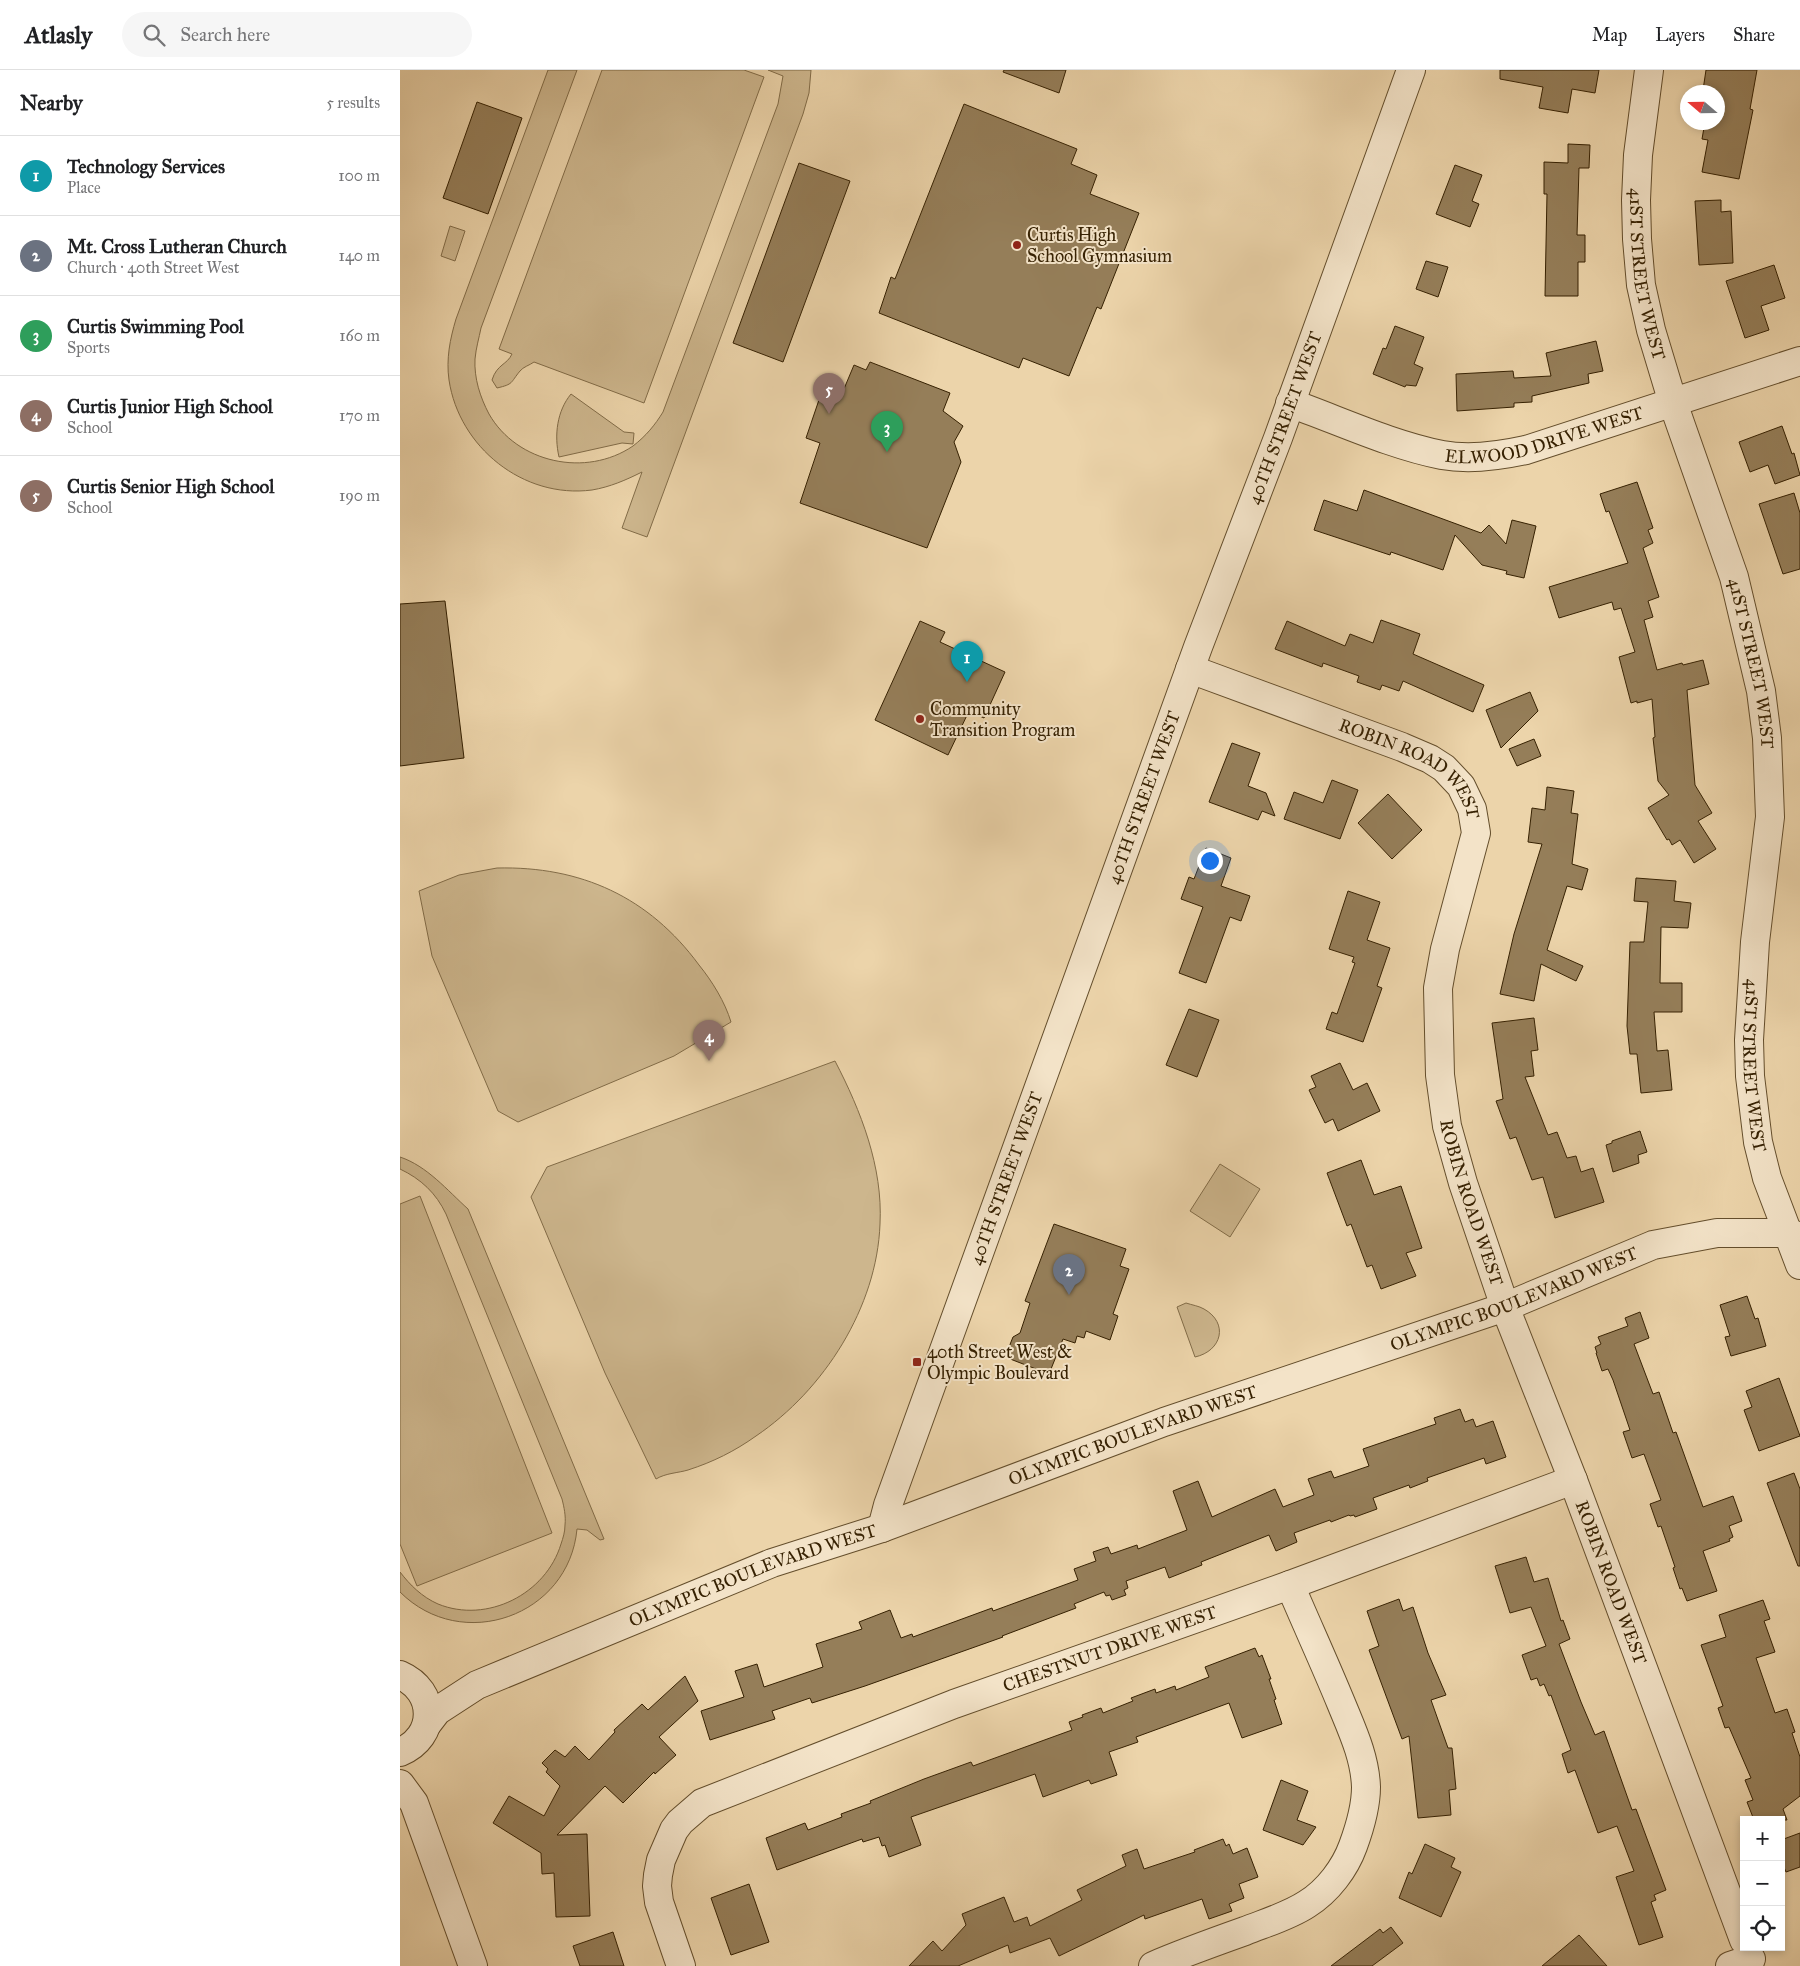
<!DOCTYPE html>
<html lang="en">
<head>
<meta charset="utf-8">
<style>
	:root { --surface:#fff; --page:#f6f6f6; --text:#202124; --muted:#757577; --line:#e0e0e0; --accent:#0b8043 }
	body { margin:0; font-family:"IM FELL Great Primer",serif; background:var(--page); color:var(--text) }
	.controls { position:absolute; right:15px; bottom:15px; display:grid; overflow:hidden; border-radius:0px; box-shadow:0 2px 8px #0003 }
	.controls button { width:45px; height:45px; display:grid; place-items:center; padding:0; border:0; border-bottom:1px solid var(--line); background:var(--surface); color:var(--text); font:25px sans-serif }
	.compass { position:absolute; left:1280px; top:15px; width:45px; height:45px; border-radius:50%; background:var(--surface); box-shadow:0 2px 8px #0003; rotate:290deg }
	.you { position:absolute; left:809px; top:790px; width:18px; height:18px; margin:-12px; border:4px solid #fff; border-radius:50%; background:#1a73e8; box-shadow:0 0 0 8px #1a73e833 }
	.badge { display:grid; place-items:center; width:32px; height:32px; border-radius:50%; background:var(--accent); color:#fff; font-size:16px; font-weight:700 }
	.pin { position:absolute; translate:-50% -41px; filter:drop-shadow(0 1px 2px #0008) }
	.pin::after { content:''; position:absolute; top:26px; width:18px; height:15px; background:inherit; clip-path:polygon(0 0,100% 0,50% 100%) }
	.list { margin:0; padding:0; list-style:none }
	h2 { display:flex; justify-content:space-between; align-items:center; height:65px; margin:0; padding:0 20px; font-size:21px }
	h2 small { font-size:16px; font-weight:400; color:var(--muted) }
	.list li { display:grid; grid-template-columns:32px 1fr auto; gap:15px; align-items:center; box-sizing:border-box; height:80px; padding:0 20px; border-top:1px solid var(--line) }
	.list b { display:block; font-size:19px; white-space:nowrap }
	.list p { margin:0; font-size:16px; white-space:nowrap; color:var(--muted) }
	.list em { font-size:16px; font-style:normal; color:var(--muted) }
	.icon { flex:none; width:28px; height:28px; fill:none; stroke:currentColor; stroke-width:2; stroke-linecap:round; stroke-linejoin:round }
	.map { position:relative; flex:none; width:1400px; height:1896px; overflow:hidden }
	header { display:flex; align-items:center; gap:30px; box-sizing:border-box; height:70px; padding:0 25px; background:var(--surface); border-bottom:1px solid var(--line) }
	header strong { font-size:24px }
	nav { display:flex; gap:28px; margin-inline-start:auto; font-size:18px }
	.search { width:350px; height:45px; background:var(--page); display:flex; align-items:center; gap:12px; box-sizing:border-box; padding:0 18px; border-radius:28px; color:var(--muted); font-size:19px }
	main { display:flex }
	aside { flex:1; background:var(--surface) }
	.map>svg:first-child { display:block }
</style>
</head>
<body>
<header>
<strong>Atlasly</strong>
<div class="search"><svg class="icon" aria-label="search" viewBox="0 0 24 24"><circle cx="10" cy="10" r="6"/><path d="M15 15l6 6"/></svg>Search here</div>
<nav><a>Map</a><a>Layers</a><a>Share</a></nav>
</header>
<main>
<aside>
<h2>Nearby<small>5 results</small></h2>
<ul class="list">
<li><span class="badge" style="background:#0f9aa8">1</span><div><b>Technology Services</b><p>Place</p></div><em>100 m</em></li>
<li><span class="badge" style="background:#6b7280">2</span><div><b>Mt. Cross Lutheran Church</b><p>Church · 40th Street West</p></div><em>140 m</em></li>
<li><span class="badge" style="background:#2e9e5b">3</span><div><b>Curtis Swimming Pool</b><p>Sports</p></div><em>160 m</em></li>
<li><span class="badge" style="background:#8d6e63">4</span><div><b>Curtis Junior High School</b><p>School</p></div><em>170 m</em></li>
<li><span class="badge" style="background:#8d6e63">5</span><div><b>Curtis Senior High School</b><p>School</p></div><em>190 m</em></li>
</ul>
</aside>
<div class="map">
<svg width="1400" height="1896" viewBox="0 0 1400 1896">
	<rect width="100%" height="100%" fill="#ecd4aa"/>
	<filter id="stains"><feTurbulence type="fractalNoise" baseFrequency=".004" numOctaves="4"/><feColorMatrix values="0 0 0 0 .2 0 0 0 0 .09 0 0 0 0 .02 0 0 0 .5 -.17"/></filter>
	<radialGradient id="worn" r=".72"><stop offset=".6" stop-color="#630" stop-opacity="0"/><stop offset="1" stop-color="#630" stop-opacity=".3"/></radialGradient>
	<g fill="#cdb68d" stroke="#826c48">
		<path d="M148,0H177L81,258C79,268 76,278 75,289C74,308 80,327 89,344C117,393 186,408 233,376C246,366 255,355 263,342L378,34L383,6L368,0H411L409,23L403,44L247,467L222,458L242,402C226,410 210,417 192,420C123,429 59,377 49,310C46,289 50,269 56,249Z"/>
		<path d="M202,0H344L364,7L244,333L134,292C130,295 123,297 120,301C110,313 114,314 97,318L92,310C97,294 107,295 112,284L99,279Z"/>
		<path d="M50,156L65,161L55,191L41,186Z"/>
		<path d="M171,324L224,362L234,363L233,374L222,373L159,387C154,365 157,341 171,324Z"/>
		<path d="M97,798C181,796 249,827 299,895C312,911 325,932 331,952L274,986L118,1052L98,1041L32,886L19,821L59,805Z"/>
		<path d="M435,991C461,1041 483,1097 480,1154C477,1237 424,1320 356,1366C335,1381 313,1392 288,1400C278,1403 266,1403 256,1409L205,1303L131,1127L147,1097Z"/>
		<path d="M0,1087C27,1096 47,1120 68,1139L204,1469L200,1470L187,1460L177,1459C169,1546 62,1584 0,1522V1502C10,1515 22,1527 38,1534C87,1554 146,1524 161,1474C163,1468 165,1462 165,1455C166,1446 164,1437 162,1429L46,1144C36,1123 21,1109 0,1099Z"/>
		<path d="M820,1094L860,1119L830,1167L790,1141Z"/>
		<path d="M20,1126L152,1463L17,1516L0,1474V1134Z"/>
		<path d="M786,1233C792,1235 799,1236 804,1239C829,1253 822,1281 795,1287L777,1237Z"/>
	</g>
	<g fill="#957e59" stroke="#362102">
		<path d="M604,0H666L659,23L603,2Z"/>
		<path d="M1100,0H1199L1195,23L1172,19L1168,43L1139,38L1143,17L1100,9Z"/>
		<path d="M1306,0H1357L1350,39L1353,40L1339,109L1302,102L1308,70L1302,69L1305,52H1318V22L1303,20Z"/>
		<path d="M77,32L122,48L88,144L43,128Z"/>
		<path d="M564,34L677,79L671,94L697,105L690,124L739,143L701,239L697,237L669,306L623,288L619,298L479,243L491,207L495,209Z"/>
		<path d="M1168,74L1190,75L1189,98H1179L1177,165H1185V192H1178V226H1145L1147,124H1144V92L1168,93Z"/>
		<path d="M399,93L450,111L383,292L333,273Z"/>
		<path d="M1055,95L1082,105L1072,131L1079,134L1070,157L1036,144Z"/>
		<path d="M1321,130V142L1331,141L1333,193L1299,195L1295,131Z"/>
		<path d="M1026,191L1048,197L1038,227L1016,219Z"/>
		<path d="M1374,195L1385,228L1361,236L1369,260L1345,268L1326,211Z"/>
		<path d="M995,256L1024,267L1014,294L1023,298L1016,316L1006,315L1005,317L973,304L983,278L986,279Z"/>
		<path d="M1196,271L1203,301L1188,304L1189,313L1132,326V332L1114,333V337L1057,341L1056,304L1113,301L1114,308L1151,306L1146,283Z"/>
		<path d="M470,292L550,323L543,341L563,356L554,372L561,392L527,478L400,433L420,373L406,368L422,321L441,326L454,295L466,300Z"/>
		<path d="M1382,356L1392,384L1394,383L1400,405L1375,414L1368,395L1350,402L1339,372Z"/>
		<path d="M1237,412L1253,458L1248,460L1253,473L1243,478L1259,527L1248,531L1253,547L1244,550L1257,600L1282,593L1283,595L1303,590L1309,614L1287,620L1295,715L1312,743L1298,751L1316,779L1294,793L1280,770L1272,775L1269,769L1267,770L1248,738L1269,725L1258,711L1253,668L1255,667L1252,629L1237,633V631L1231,633L1219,587L1235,582L1221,538L1214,540L1212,532L1159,548L1149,517L1228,493L1209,441L1206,442L1200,424Z"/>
		<path d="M964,420L1081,463L1089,455L1106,474L1112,450L1136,456L1124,508L1106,504L1107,501L1082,495L1055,465L1043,500L991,482L990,485L914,460L924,430L957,441Z"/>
		<path d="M1394,423L1400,443V499L1383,504L1359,434Z"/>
		<path d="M45,531L64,688L0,696V534Z"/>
		<path d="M981,550L1020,564L1013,584L1084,615L1073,642L1003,611L999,621L982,615L980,620L957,612L959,606L923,593L922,597L875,579L887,551L945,576L950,564L973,573Z"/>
		<path d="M520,551L545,562L540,572L605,602L584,648L569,641L548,685L475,650Z"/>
		<path d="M1130,622L1138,641L1101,678L1086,640Z"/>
		<path d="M1134,669L1141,686L1117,696L1109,679Z"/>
		<path d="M832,673L860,683L848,716L866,723L875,746L862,741L858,750L809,732Z"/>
		<path d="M932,710L958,720L940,769L884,749L894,722L923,733Z"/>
		<path d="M1147,717L1174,721L1171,743L1178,744L1172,794L1188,799L1182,820L1167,816L1147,880L1183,896L1176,911L1141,894L1134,931L1100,924L1114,864L1142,774L1128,772L1132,738L1145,740Z"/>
		<path d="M988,724L1022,760L992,789L958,753Z"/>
		<path d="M806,778L831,788L821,816L850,826L841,851L830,847L806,913L779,903L803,837L781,829L789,807L794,809Z"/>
		<path d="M1236,808L1276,811L1274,831L1291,833L1288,858L1261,857L1260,913H1282V942H1254L1257,981L1268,980L1272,1020L1241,1023L1237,984H1230L1227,956L1230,872H1244L1248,832L1234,831Z"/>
		<path d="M948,821L980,832L967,870L990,878L977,916L982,918L963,972L926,959L932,942L937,944L955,893L952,892L954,887L929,879Z"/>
		<path d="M789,939L819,950L797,1007L766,995Z"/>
		<path d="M1134,948L1138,980L1131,981L1134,1006L1125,1007L1141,1047L1148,1065L1157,1062L1167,1088L1176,1086L1181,1102L1193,1098L1204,1132L1155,1148L1143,1107L1132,1110L1116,1067L1110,1069L1096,1031L1103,1029L1092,953Z"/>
		<path d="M940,993L953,1020L967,1013L980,1041L938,1061L933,1049L925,1053L909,1020L916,1017L911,1006Z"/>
		<path d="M1240,1061L1247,1082L1238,1085L1239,1093L1213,1102L1206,1075L1212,1073V1071Z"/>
		<path d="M961,1090L974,1125L1001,1116L1022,1178L1006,1183L1016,1206L981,1219L972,1195L967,1197L951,1154L947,1156L927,1103Z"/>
		<path d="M654,1154L726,1179L720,1196L729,1199L713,1244L718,1246L710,1270L686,1261L684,1268L677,1266L675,1273L663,1269L649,1304L605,1287L613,1267L620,1263L630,1233L625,1231Z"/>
		<path d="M1347,1226L1355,1249L1358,1248L1366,1276L1331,1286L1325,1267L1330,1266L1320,1235Z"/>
		<path d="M1240,1242L1249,1268L1234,1274L1253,1324L1259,1322L1273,1363L1276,1362L1303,1437L1333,1426L1342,1451L1329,1456L1333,1467L1329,1469L1330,1471L1303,1481L1317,1521L1287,1531L1282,1518L1280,1519L1273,1498L1275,1497L1261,1456L1258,1457L1250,1434L1261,1430L1244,1384L1232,1388L1223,1362L1230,1360L1213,1310L1208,1299L1202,1301L1196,1283H1197L1195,1277L1201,1274L1198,1267L1228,1256L1225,1248Z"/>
		<path d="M1379,1308L1400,1366L1359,1381L1344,1340L1352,1337L1346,1321Z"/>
		<path d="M1060,1339L1065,1352L1073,1349L1076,1357L1093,1351L1106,1387L1086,1394L1084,1388L1027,1408L1028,1411L1010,1418L1009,1415L973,1428L977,1439L955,1447L954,1445L950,1446L949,1445L931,1452L930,1450L894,1463L897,1472L876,1481L869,1465L801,1492L802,1495L769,1508L765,1497L726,1511L728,1518L724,1520L726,1525L712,1530L710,1525L706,1526L704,1522L674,1534L676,1538L602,1566L603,1567L465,1616L412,1633L410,1628L372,1641L375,1649L310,1670L301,1641L344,1627L335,1601L357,1594L364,1617L423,1597L416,1574L462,1559L459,1552L490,1540L501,1568L512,1564L513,1567L592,1538L593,1541L678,1510L674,1499L696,1491L693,1482L708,1477L711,1484L737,1475L738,1479L787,1460L773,1421L798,1411L812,1447L875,1419L883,1437L914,1425L908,1409L931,1401L934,1408L969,1396L963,1379L1036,1354L1034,1348Z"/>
		<path d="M1394,1403L1400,1419V1496H1398L1367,1413Z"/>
		<path d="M1126,1487L1134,1512L1148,1508L1161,1551L1163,1550L1170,1569L1159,1574L1181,1632L1195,1665L1204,1661L1232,1740L1236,1739L1266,1820L1254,1825L1256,1830L1251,1832L1263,1867L1239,1875L1216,1807L1234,1801L1217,1756L1198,1763L1175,1700L1168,1703L1162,1684L1171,1680L1151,1625L1149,1626L1144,1614L1140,1616L1137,1608L1131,1610L1122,1585L1146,1576L1131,1537L1110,1543L1095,1496Z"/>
		<path d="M999,1529L1003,1541L1013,1537L1028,1583L1046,1625L1031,1630L1048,1678H1052L1056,1719L1049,1720L1051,1745L1018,1748L1009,1666L1002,1669L969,1580L979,1576L967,1541Z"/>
		<path d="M1363,1530L1370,1549L1364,1551L1375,1582L1356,1588L1375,1643L1387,1639L1395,1662L1392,1663L1400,1687V1726L1383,1739L1387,1750H1354L1347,1732L1353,1730L1345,1710L1351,1708L1329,1657L1325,1658L1318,1638L1323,1636L1301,1575L1326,1567L1319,1545Z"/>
		<path d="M855,1578L859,1587L862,1585L871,1609H869L876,1629L874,1630L882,1654L842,1668L829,1633L736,1667L738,1672L709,1682L717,1705L691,1714L689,1710L643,1727L635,1704L511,1747L521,1775L489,1787L485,1775L482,1776L479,1767L463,1772L462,1769L377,1800L366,1768L405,1753L408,1760L442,1747L441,1744L471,1733L470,1731L524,1709L571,1692L573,1696L672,1660L669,1652L683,1647L682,1645L701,1638L703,1643L733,1631L731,1628L755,1619L756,1623L775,1616L776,1620L809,1607L805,1597Z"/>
		<path d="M285,1606L298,1631L259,1667L276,1685L255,1704L254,1702L223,1733L205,1716L157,1765L187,1764L190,1846L156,1847L154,1803L142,1804L141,1783L93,1753L109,1726L144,1746L160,1716L146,1702L148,1699L142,1693L155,1680L165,1687L175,1676L189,1690L215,1662L214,1660L242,1634L248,1640Z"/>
		<path d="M881,1710L908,1721L897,1750L916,1757L903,1775L863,1760Z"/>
		<path d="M1400,1763V1797L1386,1802L1381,1790V1770Z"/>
		<path d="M823,1769L826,1776L829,1774L833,1784L847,1778L858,1807L839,1814L844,1828L829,1834L832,1841L809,1849L802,1829L745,1849L744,1845L659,1886L650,1868L610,1883L608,1875L558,1896H509L533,1871L542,1881L566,1855L562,1844L604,1827L614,1852L627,1847L630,1856L682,1830L677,1820L726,1796L722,1785L737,1779L744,1799L795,1782L794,1780Z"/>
		<path d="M1025,1774L1055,1788L1051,1797L1061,1802L1041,1847L999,1828L1009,1802L1012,1804Z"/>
		<path d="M349,1814L369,1872L331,1885L311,1828Z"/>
		<path d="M991,1857L1003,1873L972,1896H931L980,1859L983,1863Z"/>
		<path d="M213,1862L224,1896H180L173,1876Z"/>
		<path d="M1179,1865L1207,1896H1142Z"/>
	</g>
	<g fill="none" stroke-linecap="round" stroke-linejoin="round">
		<g stroke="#644e2c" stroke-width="30">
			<g id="minor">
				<path id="s1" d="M1249,0L1238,85L1236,130L1237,169L1241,215L1251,260L1273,333L1334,507L1361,621L1367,668L1370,747L1355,872L1349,970L1350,1006L1358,1072L1367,1108L1400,1195"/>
				<path id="s2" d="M890,333C938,350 991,375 1042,385C1069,390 1099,386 1126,380L1400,291"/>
				<path id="s3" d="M790,599L1002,677L1030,689L1044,698L1061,716L1072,739L1076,763L1045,879L1038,918L1040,1005L1047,1056L1063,1113L1105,1237L1173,1410L1344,1870"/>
				<path id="s4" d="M482,1458L488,1435L798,577L878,368L1011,0"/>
				<path d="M0,1605C37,1621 37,1667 0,1682"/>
				<path id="s5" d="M27,1654L37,1641L77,1615L372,1493L482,1458L764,1352L1105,1237L1253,1175L1317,1163H1389L1400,1167"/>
				<path d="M0,1714L14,1733L73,1896"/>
				<path id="s6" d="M281,1896L259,1832L257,1816L258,1805L261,1790L274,1760L280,1752L302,1733L554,1634L890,1515L1173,1410"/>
				<path d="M753,1896C783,1883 814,1872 845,1861C865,1853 889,1846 907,1834C928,1821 945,1798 953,1776C960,1757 966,1736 966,1717C965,1687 952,1660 941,1633C925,1594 907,1555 890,1515"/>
				<path d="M1330,1896L1351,1889"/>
			</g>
		</g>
		<use href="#minor" stroke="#f3e3c8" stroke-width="28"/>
	</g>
	<g fill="#8f2418" stroke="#f3e3c8" stroke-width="2">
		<circle cx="617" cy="175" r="5"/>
		<circle cx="520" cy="649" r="5"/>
		<rect x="512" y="1287" width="10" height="10" rx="2.5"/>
	</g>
	<g text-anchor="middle" stroke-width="4" stroke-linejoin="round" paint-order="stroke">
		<g font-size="18" fill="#362102" stroke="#f3e3c8" text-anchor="start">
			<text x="627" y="171">Curtis High<tspan x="627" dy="21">School Gymnasium</tspan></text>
			<text x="530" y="645">Community<tspan x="530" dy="21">Transition Program</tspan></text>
			<text x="527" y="1288">40th Street West &amp;<tspan x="527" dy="21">Olympic Boulevard</tspan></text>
		</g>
		<g font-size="18" fill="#362102" stroke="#f3e3c8">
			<text dy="6" stroke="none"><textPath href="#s1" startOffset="206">41ST STREET WEST</textPath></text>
			<text dy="6" stroke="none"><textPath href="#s4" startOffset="1181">40TH STREET WEST</textPath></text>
			<text dy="6" stroke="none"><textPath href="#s2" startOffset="266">ELWOOD DRIVE WEST</textPath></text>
			<text dy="6" stroke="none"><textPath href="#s1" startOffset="611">41ST STREET WEST</textPath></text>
			<text dy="6" stroke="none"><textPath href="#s3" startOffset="246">ROBIN ROAD WEST</textPath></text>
			<text dy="6" stroke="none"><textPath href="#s4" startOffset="776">40TH STREET WEST</textPath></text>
			<text dy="6" stroke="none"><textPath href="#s1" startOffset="1016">41ST STREET WEST</textPath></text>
			<text dy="6" stroke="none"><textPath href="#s4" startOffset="371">40TH STREET WEST</textPath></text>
			<text dy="6" stroke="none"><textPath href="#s3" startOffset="726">ROBIN ROAD WEST</textPath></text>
			<text dy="6" stroke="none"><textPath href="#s5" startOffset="1171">OLYMPIC BOULEVARD WEST</textPath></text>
			<text dy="6" stroke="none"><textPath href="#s5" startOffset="766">OLYMPIC BOULEVARD WEST</textPath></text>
			<text dy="6" stroke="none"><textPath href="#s5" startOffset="361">OLYMPIC BOULEVARD WEST</textPath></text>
			<text dy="6" stroke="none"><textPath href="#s3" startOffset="1131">ROBIN ROAD WEST</textPath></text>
			<text dy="6" stroke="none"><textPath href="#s6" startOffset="618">CHESTNUT DRIVE WEST</textPath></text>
		</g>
	</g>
	<rect width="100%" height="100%" filter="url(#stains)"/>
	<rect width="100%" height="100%" fill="url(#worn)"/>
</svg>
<div class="controls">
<button>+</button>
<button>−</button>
<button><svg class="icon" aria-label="locate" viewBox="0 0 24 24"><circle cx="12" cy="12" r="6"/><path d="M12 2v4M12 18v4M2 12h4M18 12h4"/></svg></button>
</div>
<svg class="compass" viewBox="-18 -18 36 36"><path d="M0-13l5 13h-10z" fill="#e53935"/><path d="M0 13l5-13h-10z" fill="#757577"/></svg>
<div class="you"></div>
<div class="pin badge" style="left:567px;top:612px;background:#0f9aa8">1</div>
<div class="pin badge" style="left:669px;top:1225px;background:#6b7280">2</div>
<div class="pin badge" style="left:487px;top:382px;background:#2e9e5b">3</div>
<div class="pin badge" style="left:309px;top:991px;background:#8d6e63">4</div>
<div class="pin badge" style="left:429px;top:344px;background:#8d6e63">5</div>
</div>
</main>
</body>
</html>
